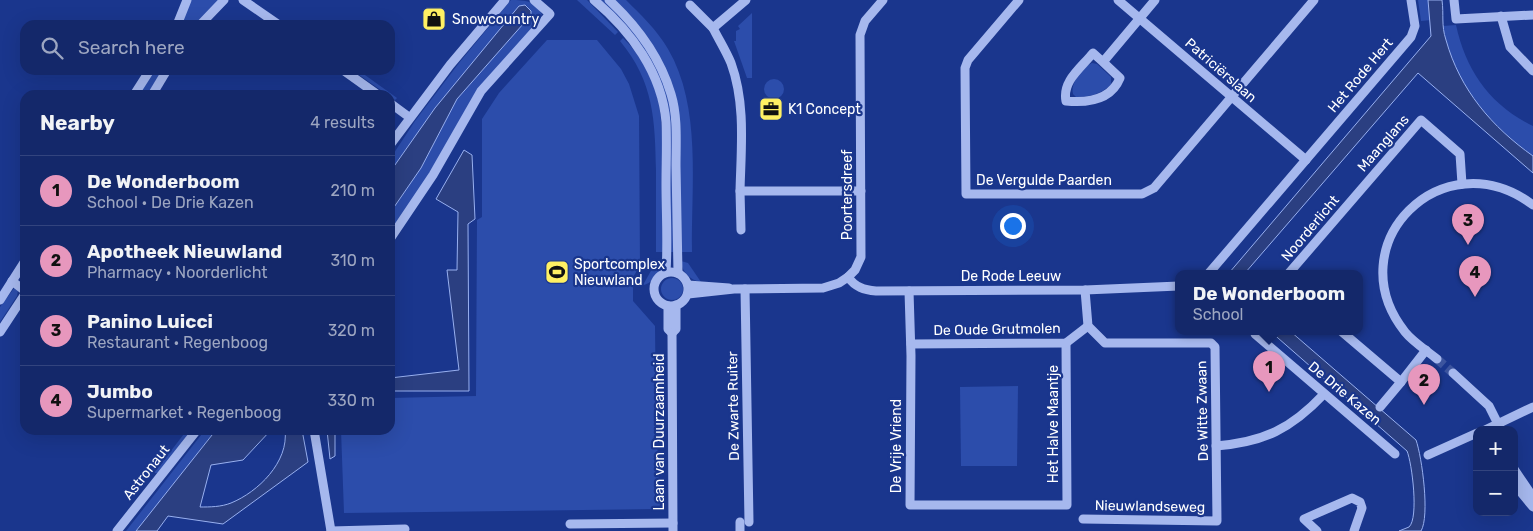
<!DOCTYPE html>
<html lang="en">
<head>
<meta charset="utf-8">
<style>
	:root { --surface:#14286a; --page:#213472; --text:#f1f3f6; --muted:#9da6c1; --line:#33447e; --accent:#e797bd }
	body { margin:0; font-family:Rubik,sans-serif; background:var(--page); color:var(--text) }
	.controls { position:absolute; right:15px; bottom:15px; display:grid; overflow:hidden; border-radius:10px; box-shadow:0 5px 20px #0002 }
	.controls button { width:45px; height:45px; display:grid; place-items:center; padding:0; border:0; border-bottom:1px solid var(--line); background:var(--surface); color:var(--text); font:25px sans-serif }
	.you { position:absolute; left:1012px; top:225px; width:18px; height:18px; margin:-12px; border:4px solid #fff; border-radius:50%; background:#1a73e8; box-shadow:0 0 0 8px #1a73e833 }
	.badge { display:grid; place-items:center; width:32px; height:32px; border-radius:50%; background:var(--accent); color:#111; font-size:16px; font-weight:700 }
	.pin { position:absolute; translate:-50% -41px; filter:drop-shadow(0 1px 2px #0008) }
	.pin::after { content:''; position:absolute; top:26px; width:18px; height:15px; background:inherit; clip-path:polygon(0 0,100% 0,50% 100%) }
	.popup { position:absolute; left:1175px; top:270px; width:188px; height:65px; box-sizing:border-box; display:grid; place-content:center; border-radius:10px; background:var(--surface); filter:drop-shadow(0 1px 4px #0005); font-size:16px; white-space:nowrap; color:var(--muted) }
	.popup b { font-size:19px; color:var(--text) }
	.popup::after { content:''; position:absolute; left:50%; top:100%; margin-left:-10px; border:10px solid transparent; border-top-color:var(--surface) }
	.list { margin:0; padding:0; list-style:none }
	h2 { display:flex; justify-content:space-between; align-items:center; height:65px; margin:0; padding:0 20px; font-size:21px }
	h2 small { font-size:16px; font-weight:400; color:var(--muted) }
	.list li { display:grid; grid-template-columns:32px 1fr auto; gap:15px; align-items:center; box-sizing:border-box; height:70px; padding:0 20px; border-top:1px solid var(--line) }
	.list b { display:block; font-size:19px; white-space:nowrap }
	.list p { margin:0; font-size:16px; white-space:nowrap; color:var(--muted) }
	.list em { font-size:16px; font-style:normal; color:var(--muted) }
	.icon { flex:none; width:28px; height:28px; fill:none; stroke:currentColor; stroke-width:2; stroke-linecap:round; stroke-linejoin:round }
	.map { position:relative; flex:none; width:1533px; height:531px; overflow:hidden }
	.search { position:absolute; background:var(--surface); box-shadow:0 5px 20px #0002; left:20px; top:20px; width:375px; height:55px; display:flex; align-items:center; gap:12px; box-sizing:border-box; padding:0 18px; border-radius:15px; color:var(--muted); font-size:19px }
	.panel { position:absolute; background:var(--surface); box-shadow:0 5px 20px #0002; left:20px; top:90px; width:375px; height:345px; border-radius:15px }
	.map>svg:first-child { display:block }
</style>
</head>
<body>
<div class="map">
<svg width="1533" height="531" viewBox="0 0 1533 531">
	<rect width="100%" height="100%" fill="#1a368d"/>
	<g fill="#2c4dab">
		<path d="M191,0H219L195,25H181Z"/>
		<path d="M511,0C524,0 538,1 542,15L538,14L542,16L516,48L390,233V213L421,168L457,99L531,15V11L526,5L519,7L435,108L390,172V159L415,121L459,63Z"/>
		<path d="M577,0H587L618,32L615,35Z"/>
		<path d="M598,0H605L645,45L666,87L673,126L674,252H669V166L656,75Z"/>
		<path d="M614,0H626C641,15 657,30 668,49C702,107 691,186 692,252H680L674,93Z"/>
		<path d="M1418,0H1428L1431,20L1421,21Z"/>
		<path d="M752,13V78H747L734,41H736V31L740,29L738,26Z"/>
		<path d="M1456,25C1466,71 1490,105 1533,126V156C1489,124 1451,81 1443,26Z"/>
		<path d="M623,38C663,77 662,116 663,168C663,196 664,224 664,252H656C656,225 656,198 656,171C655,120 654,82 620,41Z"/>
		<path d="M547,40H597L621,69L629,84L639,116L640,266L633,277V301L655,326L656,417L660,509L344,513L341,430H390V398L476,396L477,220L482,217V119L499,93Z"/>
		<path d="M1092,63L1097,64L1111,77V85C1100,94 1090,97 1076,97L1073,94C1070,84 1082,67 1092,63Z"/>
		<path d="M154,70H164L148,95H138Z"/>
		<path d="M352,70H358L397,98L395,100Z"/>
		<circle cx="774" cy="89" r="10"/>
		<path d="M664,261C663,270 652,284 643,285L652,269Z"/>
		<path d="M681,261L688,263L701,282C691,281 681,271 681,261Z"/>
		<circle cx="672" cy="289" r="11"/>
		<path d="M15,287L18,290L17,296L0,322V307Z"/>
		<path d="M1018,386L1017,466H961L960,387Z"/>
		<path d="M187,430H192L159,473H154Z"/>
		<path d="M205,430H216L136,531H126Z"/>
	</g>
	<g fill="#2b3f81" stroke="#98b0f0">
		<path d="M1428,0H1442C1444,15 1441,25 1446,40C1460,90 1492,127 1533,156V173L1418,73L1245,273H1229L1431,36Z"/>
		<path d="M525,5L531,11V15L457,99L421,168L390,213V172L435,108L519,6Z"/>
		<path d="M464,150L472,155L475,219L468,224L469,391H390V378L459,370L447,270H457L458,212L436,199Z"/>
		<path d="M1270,331H1290L1416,440C1422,457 1430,516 1421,531H1399L1409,527C1419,518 1412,463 1407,451Z"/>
		<path d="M216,430H271L243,460L211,465L200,507C210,507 221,507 231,503C258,492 289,462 285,430H302L308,462L223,524L168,516L157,531H136Z"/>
		<path d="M327,430H335V456L330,459Z"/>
	</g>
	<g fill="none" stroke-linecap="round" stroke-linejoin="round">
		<path stroke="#3c549e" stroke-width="9" stroke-dasharray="9 4.5" stroke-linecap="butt" d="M1437,359L1453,373"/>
		<g stroke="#a6b8ee" stroke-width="9">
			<path d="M243,0L279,25"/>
			<path d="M594,0C631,31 662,73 666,122C667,143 666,163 666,184C666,213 668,243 666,272"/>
			<path d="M609,0C637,26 660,57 671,94C678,117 676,142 676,166C677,202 677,237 678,273"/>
			<path d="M746,0L713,28C719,40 726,51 731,63C746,104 741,149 740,191H861"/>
			<path d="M1019,0L968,60L965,68L966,194H1142L1154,188L1314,0"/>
			<path d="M1118,0L1306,160"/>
			<path d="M1454,0L1456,19L1533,15"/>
			<path d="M690,5L713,28"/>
			<path d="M1501,16L1510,47L1533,71"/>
			<path d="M177,25L187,0"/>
			<path d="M200,25L224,0"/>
			<path d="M1103,62L1093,53C1081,68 1062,81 1066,101C1087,103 1111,100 1120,78L1103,62L1155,0"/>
			<path d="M343,70L378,95"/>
			<path d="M134,95L150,70"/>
			<path d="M152,95L167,70"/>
			<path d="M390,103L409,117"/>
			<path d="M390,145L450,65L505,0"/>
			<path d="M740,191L741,230"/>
			<path d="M390,239L433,175L481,91L550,14L534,0"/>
			<circle cx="671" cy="289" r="17"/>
			<path d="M1209,273L1411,37L1415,26L1411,0"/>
			<path d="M1289,273L1421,120L1460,154L1462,184"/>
			<path d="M848,277C855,287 864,290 876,291L1085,290L1179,286"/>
			<path d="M12,281L25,291"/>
			<path d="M688,285L729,288"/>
			<path d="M745,289L749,522"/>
			<path d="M909,291L911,356L910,505H1067L1066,343"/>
			<path d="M688,294L734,289L823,288L839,283L848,277L855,270L861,257L860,35L865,21L883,0"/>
			<path d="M0,300L25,261"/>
			<path d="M668,306V329L672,333L676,329V305"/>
			<path d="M1341,331L1401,382L1426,350"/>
			<path d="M0,332L25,294"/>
			<path d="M672,333L673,531"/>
			<path d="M1255,334L1395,454"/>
			<path d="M911,344L1066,343L1088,326"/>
			<path d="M1437,359C1426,350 1413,342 1405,332C1336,245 1442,137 1533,205"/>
			<path d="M1453,373L1489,406L1501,430"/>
			<path d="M1380,407L1401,382"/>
			<path d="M314,430L331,531"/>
			<path d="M1485,430L1533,407"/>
			<path d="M1216,446C1264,442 1291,429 1324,394"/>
			<path d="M1428,455L1477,433"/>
			<path d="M1514,469L1533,497"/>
			<path d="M1514,484L1533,507"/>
			<path d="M1083,519L1217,521L1215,347L1211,343H1105L1088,326L1085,290"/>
			<path d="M740,522V531"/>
			<path d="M570,524L673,523"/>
			<path d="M117,531L197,430"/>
			<path d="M331,531L405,529"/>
			<path d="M1317,531L1304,519L1352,498L1360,502L1362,508L1354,531"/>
		</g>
	</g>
	<defs>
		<g id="shop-square" transform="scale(1.25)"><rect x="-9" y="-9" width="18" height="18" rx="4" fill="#fff063" stroke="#1a368d"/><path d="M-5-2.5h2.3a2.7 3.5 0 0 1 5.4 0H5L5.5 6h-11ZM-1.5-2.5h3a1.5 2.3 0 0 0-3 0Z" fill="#111"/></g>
		<g id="office-square" transform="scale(1.25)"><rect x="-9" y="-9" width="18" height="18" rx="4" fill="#fff063" stroke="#1a368d"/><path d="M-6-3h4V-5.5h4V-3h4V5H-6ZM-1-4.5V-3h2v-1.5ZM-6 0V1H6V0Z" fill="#111"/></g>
		<g id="stadium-square" transform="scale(1.25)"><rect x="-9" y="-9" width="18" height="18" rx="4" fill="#fff063" stroke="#1a368d"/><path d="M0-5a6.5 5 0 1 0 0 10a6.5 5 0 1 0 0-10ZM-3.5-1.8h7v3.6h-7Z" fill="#111"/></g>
	</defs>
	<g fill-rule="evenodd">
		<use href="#shop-square" x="434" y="19"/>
		<use href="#office-square" x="771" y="109"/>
		<use href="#stadium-square" x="557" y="272"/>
	</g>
	<g text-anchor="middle" stroke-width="4.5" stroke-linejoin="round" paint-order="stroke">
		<g font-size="14" fill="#fff" stroke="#1a368d" text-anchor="start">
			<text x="452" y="24">Snowcountry</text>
			<text x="788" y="114">K1 Concept</text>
			<text x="574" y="269">Sportcomplex<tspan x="574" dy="16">Nieuwland</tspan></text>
		</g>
		<g font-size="14" fill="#fff" stroke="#1a368d">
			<text transform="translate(1221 70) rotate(41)" y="5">Patriciërslaan</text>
			<text transform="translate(1360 75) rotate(-50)" y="5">Het Rode Hert</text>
			<text transform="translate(1383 143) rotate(-49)" y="5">Maanglans</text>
			<text x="1044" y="185">De Vergulde Paarden</text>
			<text transform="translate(847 195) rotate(-90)" y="5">Poortersdreef</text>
			<text transform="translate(1310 228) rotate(-50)" y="5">Noorderlicht</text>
			<text x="1011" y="281">De Rode Leeuw</text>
			<text transform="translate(997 329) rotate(-1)" y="5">De Oude Grutmolen</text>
			<text transform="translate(1345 393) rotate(40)" y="5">De Drie Kazen</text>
			<text transform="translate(733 406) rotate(-91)" y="5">De Zwarte Ruiter</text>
			<text transform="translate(1202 411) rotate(-91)" y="5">De Witte Zwaan</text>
			<text transform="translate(1053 424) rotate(-90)" y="5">Het Halve Maantje</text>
			<text transform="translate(659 432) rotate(-90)" y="5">Laan van Duurzaamheid</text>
			<text transform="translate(896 446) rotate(-90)" y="5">De Vrije Vriend</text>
			<text transform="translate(146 472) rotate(-52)" y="5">Astronaut</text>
			<text transform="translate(1150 506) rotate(1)" y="5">Nieuwlandseweg</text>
		</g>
	</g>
</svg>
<div class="controls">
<button>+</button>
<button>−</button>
</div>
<div class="you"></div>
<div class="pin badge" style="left:1269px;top:392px">1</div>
<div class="popup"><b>De Wonderboom</b>School</div>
<div class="pin badge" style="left:1424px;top:405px">2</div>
<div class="pin badge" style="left:1468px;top:245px">3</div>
<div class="pin badge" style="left:1475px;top:297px">4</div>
<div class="search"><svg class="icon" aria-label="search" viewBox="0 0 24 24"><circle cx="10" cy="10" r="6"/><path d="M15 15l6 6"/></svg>Search here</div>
<section class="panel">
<h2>Nearby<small>4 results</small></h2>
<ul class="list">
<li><span class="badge">1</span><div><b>De Wonderboom</b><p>School · De Drie Kazen</p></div><em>210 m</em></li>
<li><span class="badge">2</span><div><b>Apotheek Nieuwland</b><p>Pharmacy · Noorderlicht</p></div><em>310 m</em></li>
<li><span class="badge">3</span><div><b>Panino Luicci</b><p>Restaurant · Regenboog</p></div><em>320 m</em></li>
<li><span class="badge">4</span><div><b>Jumbo</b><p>Supermarket · Regenboog</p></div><em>330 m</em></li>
</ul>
</section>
</div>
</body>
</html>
